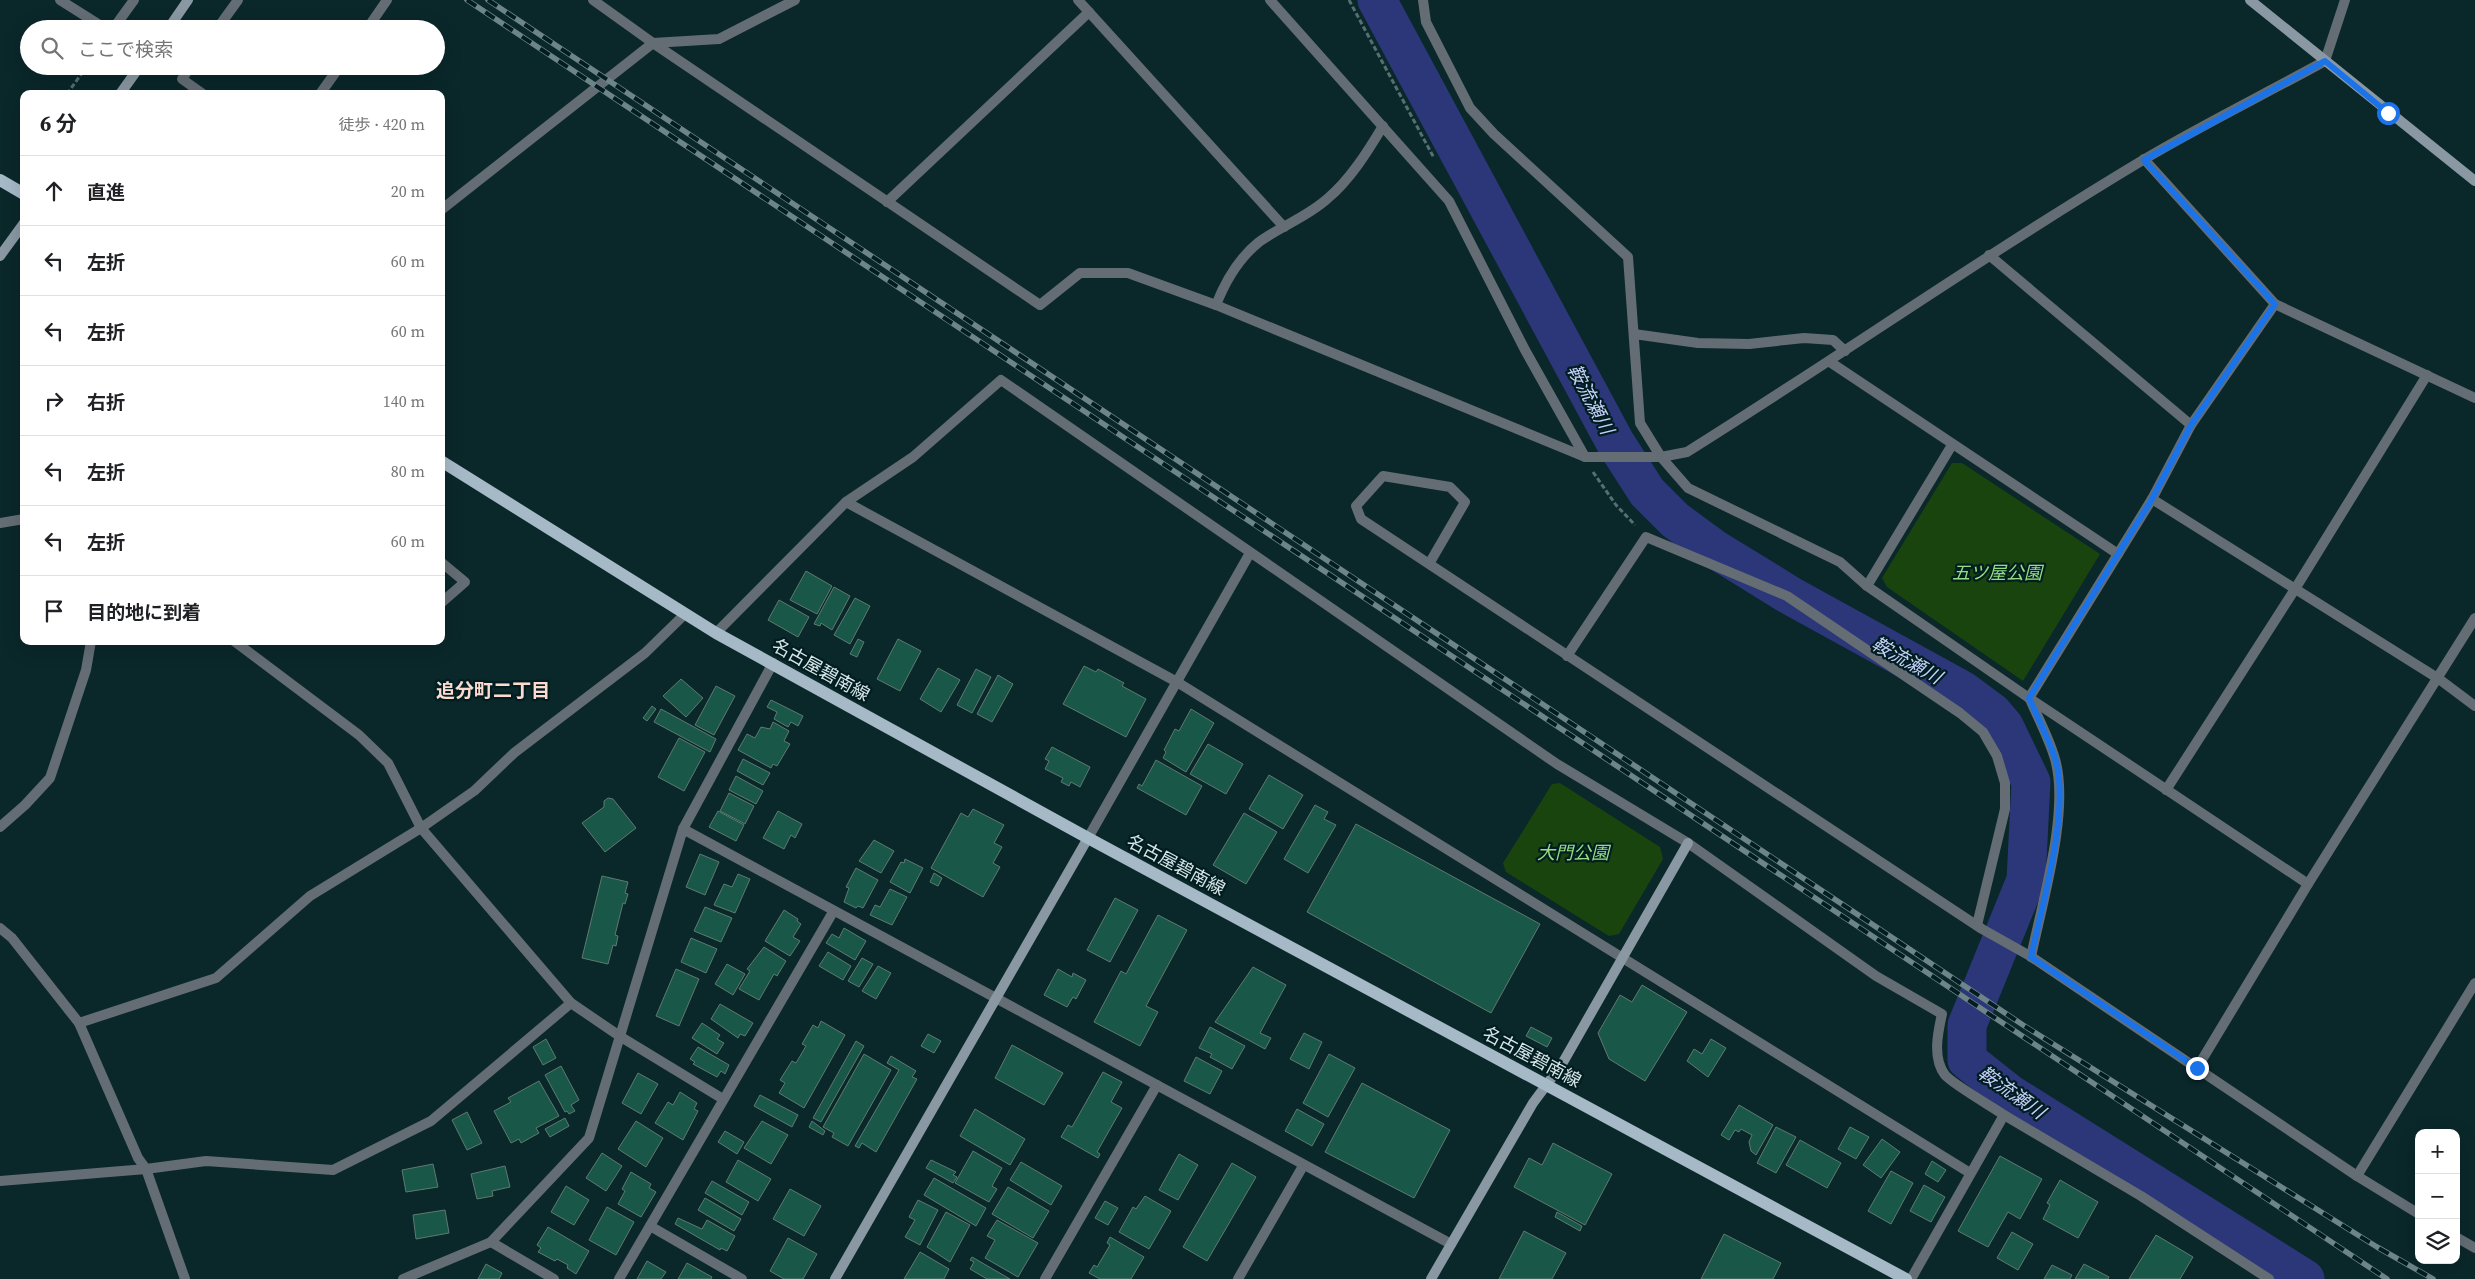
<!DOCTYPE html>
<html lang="ja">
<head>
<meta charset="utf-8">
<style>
	:root { --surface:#fff; --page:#f2f2f2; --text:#202124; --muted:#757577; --line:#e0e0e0 }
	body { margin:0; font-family:"Source Serif 4","Noto Sans JP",serif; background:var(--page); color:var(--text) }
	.controls { position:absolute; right:15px; bottom:15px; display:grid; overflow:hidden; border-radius:10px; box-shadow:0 5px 20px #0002 }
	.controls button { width:45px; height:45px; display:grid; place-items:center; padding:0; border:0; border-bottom:1px solid var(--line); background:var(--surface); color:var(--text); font:25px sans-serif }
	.stop { position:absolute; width:15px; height:15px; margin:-11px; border:4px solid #1a73e8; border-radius:50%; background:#fff }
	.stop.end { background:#1a73e8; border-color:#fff; box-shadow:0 1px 5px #0008 }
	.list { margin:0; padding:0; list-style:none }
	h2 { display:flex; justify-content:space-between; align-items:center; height:65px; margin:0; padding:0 20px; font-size:21px }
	h2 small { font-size:16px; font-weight:400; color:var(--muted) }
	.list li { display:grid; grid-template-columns:32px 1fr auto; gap:15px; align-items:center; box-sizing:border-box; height:70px; padding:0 20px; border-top:1px solid var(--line) }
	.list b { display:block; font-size:19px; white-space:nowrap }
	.list em { font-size:16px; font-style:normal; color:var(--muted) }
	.icon { flex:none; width:28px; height:28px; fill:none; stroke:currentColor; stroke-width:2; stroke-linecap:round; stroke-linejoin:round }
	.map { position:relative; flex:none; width:2475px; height:1279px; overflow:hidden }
	.search { position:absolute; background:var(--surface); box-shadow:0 5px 20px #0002; left:20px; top:20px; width:425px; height:55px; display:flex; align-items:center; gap:12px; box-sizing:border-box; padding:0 18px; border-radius:28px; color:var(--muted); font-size:19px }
	.panel { position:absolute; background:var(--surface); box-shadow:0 5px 20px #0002; left:20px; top:90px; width:425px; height:555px; border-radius:10px }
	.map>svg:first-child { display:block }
</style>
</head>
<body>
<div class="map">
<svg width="2475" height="1279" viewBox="0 0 2475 1279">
	<rect width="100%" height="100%" fill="#0a272a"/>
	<g fill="#1a440e">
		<path d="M1952,463H1962L2100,554L2023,681L1887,587L1882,578Z"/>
		<path d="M1560,783L1660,847L1663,859L1619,934L1609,936L1506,872L1503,863L1552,784Z"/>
	</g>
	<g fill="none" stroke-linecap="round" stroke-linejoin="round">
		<path stroke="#2b3779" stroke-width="39" d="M1377,0L1615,442L1647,492L1675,520L1713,548L1791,596L1962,690L1993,713L2004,726L2031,782L2026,880L1967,1025V1060L2010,1094L2305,1279"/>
	</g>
	<g fill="#195748" stroke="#5f7a71">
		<path d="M806,571L832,586L817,614L790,600Z"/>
		<path d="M834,587L850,596L832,630L821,623L820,626L814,624Z"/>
		<path d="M855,598L870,606L850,644L834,635Z"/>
		<path d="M779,600L809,617L798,637L768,620Z"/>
		<path d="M858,639L864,642L857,657L850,654Z"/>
		<path d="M898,639L921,651L900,691L877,679Z"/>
		<path d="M1084,666L1096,672L1098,669L1124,683L1122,686L1146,699L1126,737L1063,704Z"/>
		<path d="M938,668L960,680L941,712L920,699Z"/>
		<path d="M976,669L991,677L972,713L957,705Z"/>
		<path d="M998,675L1013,684L992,722L977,714Z"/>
		<path d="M681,679L703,698L686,717L663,696Z"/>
		<path d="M716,686L735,696L714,735L695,725Z"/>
		<path d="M771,700L803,716L798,726L791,722L788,727L774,719L777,712L767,707Z"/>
		<path d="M652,706L656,709L647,721L643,718Z"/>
		<path d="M661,709L716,739L710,752L654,722Z"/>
		<path d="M1191,709L1214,723L1186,772L1163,758L1166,752L1164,750L1175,729L1179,731Z"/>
		<path d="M773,722L789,731L784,741L790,744L777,766L773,764L771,768L738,750L747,734L755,738L761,727L770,729Z"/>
		<path d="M679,738L705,752L684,791L658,777Z"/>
		<path d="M1208,744L1243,764L1226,794L1190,774Z"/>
		<path d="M1052,747L1090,767L1080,787L1071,782L1069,786L1061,782L1063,778L1045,769L1049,761L1045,759Z"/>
		<path d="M743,759L770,773L763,785L737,771Z"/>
		<path d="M1156,760L1202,786L1186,815L1137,788L1139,784L1142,786Z"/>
		<path d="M1269,775L1303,795L1283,829L1249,809Z"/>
		<path d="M736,776L763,791L756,804L729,790Z"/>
		<path d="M729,793L754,806L745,824L720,811Z"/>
		<path d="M608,798L613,799L636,828L605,852L582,823L604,807V801Z"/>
		<path d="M1315,805L1328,812L1324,819L1336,825L1308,873L1284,859Z"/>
		<path d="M973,809L1004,825L994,843L1002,847L993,863L1000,867L983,897L931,868L961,813L968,817Z"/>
		<path d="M718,811L744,825L736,841L709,827Z"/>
		<path d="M778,811L802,824L795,838L791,835L784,849L763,838Z"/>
		<path d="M1244,813L1277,832L1246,884L1213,865Z"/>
		<path d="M1356,824L1540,924L1491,1013L1307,912Z"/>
		<path d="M874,840L894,851L881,873L859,861Z"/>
		<path d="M700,854L719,862L705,895L686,887Z"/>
		<path d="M905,859L923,868L910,893L890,882L901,862L904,863Z"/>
		<path d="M856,868L878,880L863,908L858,906L856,908L844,902L849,888L846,887Z"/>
		<path d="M934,873L942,878L938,886L930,882Z"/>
		<path d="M738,874L750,879L735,913L714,905L724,884L732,887Z"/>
		<path d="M602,876L628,882L625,893L628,894L625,904L623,903L615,935L618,936L616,946L613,945L608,964L582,958Z"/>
		<path d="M890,889L907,897L892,925L870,915L875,905L880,907Z"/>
		<path d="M1115,898L1138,910L1110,962L1087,950Z"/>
		<path d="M705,907L732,918L721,942L694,931Z"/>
		<path d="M784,910L798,919L797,921L801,924L793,937L800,941L790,956L765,941Z"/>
		<path d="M1158,915L1187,930L1146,1006L1158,1012L1140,1046L1094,1022L1121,971L1126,974Z"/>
		<path d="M844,928L866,941L855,960L826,943L832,934L839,938Z"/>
		<path d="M691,938L717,949L706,973L681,962Z"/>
		<path d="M764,947L786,961L777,976L774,974L759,1000L739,989L750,971L747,969Z"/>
		<path d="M828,952L851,966L843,980L819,966Z"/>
		<path d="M862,958L873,964L859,987L848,981Z"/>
		<path d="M727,964L745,974L733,995L715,984Z"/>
		<path d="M878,966L891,973L876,999L862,991Z"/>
		<path d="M1253,967L1286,985L1260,1033L1271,1038L1265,1049L1215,1022Z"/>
		<path d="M676,969L699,979L679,1026L656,1016Z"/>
		<path d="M1058,969L1072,977L1073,973L1086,980L1076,999L1073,997L1067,1007L1044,995Z"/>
		<path d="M1642,985L1687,1012L1645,1081L1609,1059L1598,1033L1620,995L1632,1002Z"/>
		<path d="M720,1004L753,1023L745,1036L740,1034L738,1038L711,1019Z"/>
		<path d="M821,1021L845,1035L804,1108L779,1093L785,1083L780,1080L792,1061L796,1063L806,1046L802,1044L813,1025L818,1028Z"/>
		<path d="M702,1023L720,1035L717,1039L724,1043L717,1054L692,1038Z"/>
		<path d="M1210,1027L1245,1046L1232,1069L1210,1057L1212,1054L1199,1048Z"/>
		<path d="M1531,1027L1552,1038L1547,1047L1526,1036Z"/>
		<path d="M1304,1033L1322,1042L1309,1069L1290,1059Z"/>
		<path d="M928,1034L941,1041L934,1053L921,1046Z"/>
		<path d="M546,1039L556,1058L543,1065L533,1047Z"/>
		<path d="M1711,1039L1726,1048L1708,1077L1687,1061L1694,1049L1702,1054Z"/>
		<path d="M856,1041L864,1046L821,1122L813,1118Z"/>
		<path d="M1012,1045L1063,1073L1044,1105L995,1078Z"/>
		<path d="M698,1047L729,1065L725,1074L721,1071L717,1077L693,1064L695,1062L690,1059Z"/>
		<path d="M864,1054L891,1070L848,1146L832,1137L834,1133L823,1127Z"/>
		<path d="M1329,1054L1355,1068L1328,1117L1303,1103Z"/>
		<path d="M891,1056L916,1071L912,1077L917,1079L876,1152L862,1143L859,1148L855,1146L899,1070L887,1063Z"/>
		<path d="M1196,1057L1222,1071L1210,1094L1184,1081Z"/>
		<path d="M561,1066L579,1100L571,1105L575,1111L569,1114L567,1111L565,1112L545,1075Z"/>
		<path d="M1103,1072L1122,1082L1111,1102L1122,1108L1097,1152L1100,1154L1098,1158L1061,1137L1068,1125L1072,1127Z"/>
		<path d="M638,1073L658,1084L641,1114L622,1103Z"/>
		<path d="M539,1081L559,1116L536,1128L539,1133L521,1143L519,1139L511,1143L494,1111L511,1102L508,1098Z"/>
		<path d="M1362,1083L1450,1130L1414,1198L1325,1152Z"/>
		<path d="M680,1092L697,1103L694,1109L698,1111L683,1140L655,1123L668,1102L673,1105Z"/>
		<path d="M760,1095L798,1115L792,1127L754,1106Z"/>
		<path d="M1739,1105L1773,1125L1756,1155L1751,1151L1749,1142L1752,1135L1741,1129L1739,1132L1735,1130L1729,1140L1721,1135Z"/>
		<path d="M975,1109L1025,1139L1010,1165L960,1136Z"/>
		<path d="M1297,1109L1324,1124L1312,1146L1285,1131Z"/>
		<path d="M467,1112L482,1143L467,1150L452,1120Z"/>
		<path d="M565,1118L569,1126L550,1137L545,1129Z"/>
		<path d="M636,1121L663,1138L646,1167L618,1149Z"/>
		<path d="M762,1121L788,1135L771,1164L744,1148Z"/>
		<path d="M812,1121L825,1131L823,1135L809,1127Z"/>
		<path d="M1776,1127L1796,1137L1776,1173L1757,1163Z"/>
		<path d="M1850,1127L1869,1137L1856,1159L1838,1149Z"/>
		<path d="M725,1131L744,1142L737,1154L718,1142Z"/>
		<path d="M1882,1139L1900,1152L1881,1178L1863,1165Z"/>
		<path d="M1800,1140L1841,1163L1827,1188L1786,1165Z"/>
		<path d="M1553,1143L1612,1174L1585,1225L1514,1187L1529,1158L1542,1165Z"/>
		<path d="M973,1151L1002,1168L992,1186L997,1189L989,1202L955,1183Z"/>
		<path d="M602,1153L622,1166L606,1191L586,1178Z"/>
		<path d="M1179,1154L1198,1165L1178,1200L1159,1190Z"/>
		<path d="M2000,1156L2042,1179L2020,1219L2008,1212L1988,1247L1958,1231Z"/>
		<path d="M738,1160L771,1179L758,1201L726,1182Z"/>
		<path d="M931,1160L956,1172L953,1175L957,1177L953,1183L926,1168Z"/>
		<path d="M1932,1161L1946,1170L1938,1182L1925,1174Z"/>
		<path d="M1021,1162L1062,1186L1051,1205L1010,1180Z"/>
		<path d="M1232,1163L1256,1177L1207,1261L1183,1247Z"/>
		<path d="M433,1164L438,1187L406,1192L402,1170Z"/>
		<path d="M505,1166L510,1187L492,1191L493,1196L477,1199L471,1174Z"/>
		<path d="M1891,1171L1913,1183L1891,1224L1868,1211Z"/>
		<path d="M631,1172L651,1184L649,1188L656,1192L641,1217L618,1204L625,1191L622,1189Z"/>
		<path d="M934,1178L986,1208L976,1226L924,1195Z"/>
		<path d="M2060,1180L2098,1202L2078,1238L2043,1219L2050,1205L2047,1203Z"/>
		<path d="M712,1181L749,1202L742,1215L705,1193Z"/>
		<path d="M1924,1185L1945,1197L1931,1222L1910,1211Z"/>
		<path d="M566,1186L589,1200L574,1225L551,1212Z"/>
		<path d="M1008,1187L1049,1211L1033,1238L992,1214Z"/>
		<path d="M790,1189L821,1206L804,1236L773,1219Z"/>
		<path d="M1145,1196L1171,1211L1149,1249L1119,1232L1133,1207L1136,1209Z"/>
		<path d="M705,1198L741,1219L734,1231L698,1210Z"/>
		<path d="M918,1200L938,1210L920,1245L905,1237L915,1220L909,1217Z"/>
		<path d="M1105,1201L1118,1208L1108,1225L1095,1218Z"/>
		<path d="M607,1207L634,1222L616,1255L589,1240Z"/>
		<path d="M445,1210L449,1233L416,1239L413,1215Z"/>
		<path d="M946,1212L970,1225L950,1262L927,1247Z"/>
		<path d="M1557,1212L1582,1226L1580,1231L1555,1217Z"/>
		<path d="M678,1218L702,1229L707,1220L735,1236L727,1251L721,1248L720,1250L675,1224Z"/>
		<path d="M997,1220L1038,1243L1018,1277L985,1258L995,1240L987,1236Z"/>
		<path d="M548,1227L589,1251L576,1274L567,1268L568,1265L557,1259L555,1261L538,1252L541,1248L537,1245Z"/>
		<path d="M1524,1231L1566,1253L1552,1279H1499Z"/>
		<path d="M2012,1232L2033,1244L2018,1270L1997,1258Z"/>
		<path d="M1724,1234L1781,1263L1773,1279H1701Z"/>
		<path d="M2156,1235L2193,1257L2180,1279H2129Z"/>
		<path d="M1110,1237L1144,1257L1131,1279H1100L1089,1273L1094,1265L1097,1267L1110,1245L1107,1243Z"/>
		<path d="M788,1238L817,1254L803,1279H784L770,1271Z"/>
		<path d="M920,1252L949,1269L944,1279H904Z"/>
		<path d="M972,1257L1010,1279H987L970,1269L974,1262L970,1260Z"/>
		<path d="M647,1261L666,1272L661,1279H637Z"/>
		<path d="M687,1263L712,1277L711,1279H678Z"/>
		<path d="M486,1264L502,1273L499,1279H478Z"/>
		<path d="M2084,1264L2109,1277L2108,1279H2075Z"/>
		<path d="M2052,1265L2072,1275L2070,1279H2044Z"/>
	</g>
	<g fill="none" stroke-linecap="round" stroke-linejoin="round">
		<g stroke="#566f71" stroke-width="3" stroke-dasharray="5 2.5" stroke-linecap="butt">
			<path d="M1349,0L1434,158"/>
			<path d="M67,94L87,66"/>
			<path d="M1593,472L1616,505L1635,525"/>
		</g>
		<g stroke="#646d74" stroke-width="10">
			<path d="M60,0L106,29"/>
			<path d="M593,0L653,43L1040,305L1080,273H1128L1216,305L1585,457H1661L1687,452C1840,356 1988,253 2143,160C2202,125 2265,94 2325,61L2345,0"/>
			<path d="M1078,0L1284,227"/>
			<path d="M1270,0L1449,201L1525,350L1585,457"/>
			<path d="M1423,0L1426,22L1470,108L1494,134L1628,257L1640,423L1661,457L1688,488L1840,562L1867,586L2029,698L2308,884"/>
			<path d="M113,29L134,0"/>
			<path d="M217,29L238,0"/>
			<path d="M367,29L387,0"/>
			<path d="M191,66L182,79L203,94"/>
			<path d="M320,94L340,66"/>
			<path d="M2144,159L2275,304L2475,398"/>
			<path d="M887,202L1089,12"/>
			<path d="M441,210L653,43L719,39L795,0"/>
			<path d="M1989,255L2191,425"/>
			<path d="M1216,305C1225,282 1239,258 1259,242C1281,226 1307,217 1327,199C1350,180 1368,151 1383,126"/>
			<path d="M1634,334L1698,343L1749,344L1804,338L1833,340L1845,351"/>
			<path d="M1830,362L2118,554"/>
			<path d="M2152,499L2439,679L2475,706"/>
			<path d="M846,502L1177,682L1970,1173"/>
			<path d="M0,523L24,519"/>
			<path d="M441,562L465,582L441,603"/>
			<path d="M1429,564L1465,502L1450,487L1383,476L1356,506L1361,519L1982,929L2030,956L2357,1176L2419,1214"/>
			<path d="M1867,586L1952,445"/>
			<path d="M716,633L846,502L913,457L1001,380L1557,764L1688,843L1876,976L1942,1014C1938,1032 1932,1058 1945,1075C1954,1085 1991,1106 2004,1115L1911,1279"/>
			<path d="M234,641L359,735L388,763L421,828L571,1003L621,1037L723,1099"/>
			<path d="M1567,656L1646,537L1787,596L1960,713L1983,732L1997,756L2005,783V809L1977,925"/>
			<path d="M2029,698L2152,499L2191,425L2275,304"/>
			<path d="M2030,699C2038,718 2049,738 2055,759C2070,811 2042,903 2031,957"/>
			<path d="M2166,790L2295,589L2427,375"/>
			<path d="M0,827L25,805L50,778L86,670L91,641"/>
			<path d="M683,829L1451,1244"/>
			<path d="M1088,838L1250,553"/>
			<path d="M0,928L12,938L79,1023L138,1158L146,1169L185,1279"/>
			<path d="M79,1023L216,978L310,896L421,828L474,791L514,753L645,653L684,615"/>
			<path d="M2197,1068L2308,884L2475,618"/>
			<path d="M2004,1115L2141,1196L2269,1279"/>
			<path d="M2357,1176L2475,983"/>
			<path d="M0,1181L146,1169L206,1161L333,1170L431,1121L571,1003"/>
			<path d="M650,1226L742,1279"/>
			<path d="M2456,1237L2475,1248"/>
			<path d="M491,1242L554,1279"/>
			<path d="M403,1279L491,1242L589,1138L683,829L773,663"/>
			<path d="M619,1279L833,912"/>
			<path d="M1045,1279L1157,1085"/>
			<path d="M1238,1279L1303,1166"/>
		</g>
		<g stroke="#8998a3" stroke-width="10">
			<path d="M2250,0L2475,181"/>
			<path d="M168,29L188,0"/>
			<path d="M120,94L140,66"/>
			<path d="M0,256L24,223"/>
			<path d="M835,1279L1088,838"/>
			<path d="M1431,1279L1533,1103L1562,1064L1688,843"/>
		</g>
		<g stroke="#a6b9c7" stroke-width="12">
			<path d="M0,180L24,194"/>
			<path d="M441,461L716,633L1088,838L1906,1279"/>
		</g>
		<g stroke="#6e8587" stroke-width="5.5">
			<g id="rail">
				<path d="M467,0L2387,1279"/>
				<path d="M488,0L2023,1025L2377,1247L2433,1279"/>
			</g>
		</g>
		<use href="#rail" stroke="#011d20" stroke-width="4" stroke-dasharray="11" stroke-linecap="butt"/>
	</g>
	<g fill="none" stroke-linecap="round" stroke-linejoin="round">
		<path stroke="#1a73e8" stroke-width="6" d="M2197,1068L2031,957C2042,905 2071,808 2055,758C2048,738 2038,718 2029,698L2152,499L2191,425L2275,304L2144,160L2325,61L2388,113"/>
	</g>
	<g text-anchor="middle" stroke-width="4.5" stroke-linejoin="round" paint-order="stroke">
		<g font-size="18" font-style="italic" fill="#94de82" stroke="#011d20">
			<text x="1997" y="579">五ツ屋公園</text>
			<text x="1573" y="859">大門公園</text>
		</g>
		<g font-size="18" fill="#d7e7e9" stroke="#011d20">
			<text transform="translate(821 670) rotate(29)" y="6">名古屋碧南線</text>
			<text transform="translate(1176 865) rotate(28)" y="6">名古屋碧南線</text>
			<text transform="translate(1532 1057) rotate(28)" y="6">名古屋碧南線</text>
		</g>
		<g font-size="19" font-style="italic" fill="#c5d1f9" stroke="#011d20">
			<text transform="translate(1591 399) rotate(62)" y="7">鞍流瀬川</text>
			<text transform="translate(1907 660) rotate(29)" y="7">鞍流瀬川</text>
			<text transform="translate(2012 1092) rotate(35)" y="7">鞍流瀬川</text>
		</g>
		<g font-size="19" font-weight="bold" fill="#fbdbcf" stroke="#011d20">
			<text x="493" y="697">追分町二丁目</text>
		</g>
	</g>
</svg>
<div class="controls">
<button>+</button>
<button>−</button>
<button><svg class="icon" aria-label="layers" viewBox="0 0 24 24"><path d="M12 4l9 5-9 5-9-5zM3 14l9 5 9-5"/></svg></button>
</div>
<div class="stop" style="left:2388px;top:113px"></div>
<div class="stop end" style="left:2197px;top:1068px"></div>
<div class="search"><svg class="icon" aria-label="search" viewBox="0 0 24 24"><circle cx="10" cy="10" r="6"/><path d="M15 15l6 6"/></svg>ここで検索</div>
<section class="panel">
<h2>6 分<small>徒歩 · 420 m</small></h2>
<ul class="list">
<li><svg class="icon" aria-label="ahead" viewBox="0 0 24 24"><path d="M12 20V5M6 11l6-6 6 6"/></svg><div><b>直進</b></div><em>20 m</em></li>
<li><svg class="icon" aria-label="left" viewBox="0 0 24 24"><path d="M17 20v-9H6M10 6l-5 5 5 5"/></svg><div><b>左折</b></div><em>60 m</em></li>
<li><svg class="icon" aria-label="left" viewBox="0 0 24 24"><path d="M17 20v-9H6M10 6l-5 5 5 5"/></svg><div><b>左折</b></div><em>60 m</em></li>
<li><svg class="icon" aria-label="right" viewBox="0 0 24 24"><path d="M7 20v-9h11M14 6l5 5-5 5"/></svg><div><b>右折</b></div><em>140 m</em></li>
<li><svg class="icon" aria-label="left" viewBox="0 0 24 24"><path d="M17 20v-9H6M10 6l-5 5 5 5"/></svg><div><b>左折</b></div><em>80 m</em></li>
<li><svg class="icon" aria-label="left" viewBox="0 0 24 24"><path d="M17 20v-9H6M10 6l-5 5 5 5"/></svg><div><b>左折</b></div><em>60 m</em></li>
<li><svg class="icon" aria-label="arrive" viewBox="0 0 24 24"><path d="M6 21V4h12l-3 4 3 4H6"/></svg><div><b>目的地に到着</b></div></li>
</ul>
</section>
</div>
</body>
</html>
